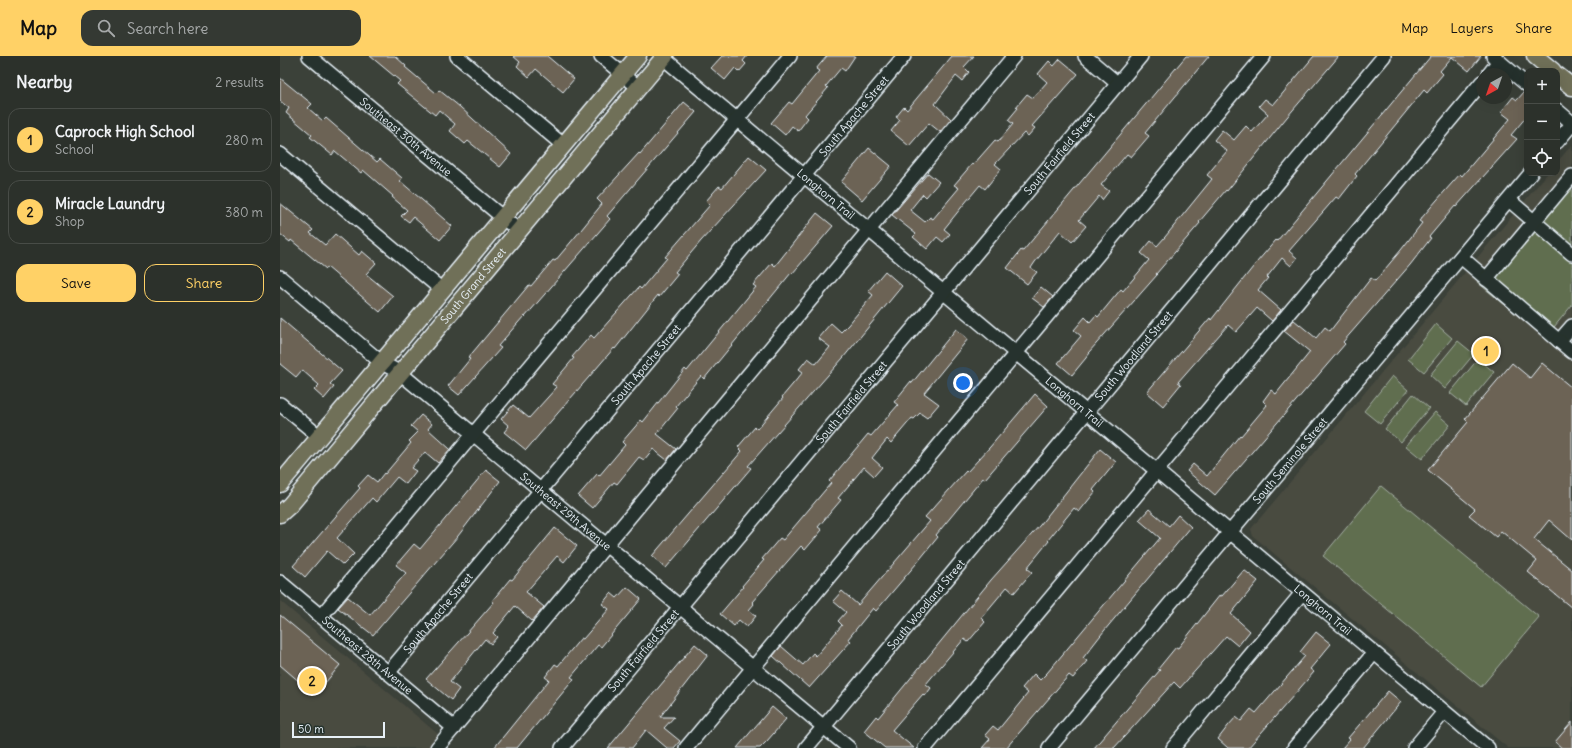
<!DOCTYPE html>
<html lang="en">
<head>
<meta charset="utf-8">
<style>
	:root { --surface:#2c312b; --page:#343933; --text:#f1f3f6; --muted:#a6a9a9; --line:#484c47; --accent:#ffd166 }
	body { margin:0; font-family:Delius,sans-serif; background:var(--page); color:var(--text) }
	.controls { position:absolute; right:12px; top:12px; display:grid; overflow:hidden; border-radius:8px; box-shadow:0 4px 16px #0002 }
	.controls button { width:36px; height:36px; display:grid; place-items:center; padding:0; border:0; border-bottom:1px solid var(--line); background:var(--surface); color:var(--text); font:20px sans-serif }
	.compass { position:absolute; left:1196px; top:12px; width:36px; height:36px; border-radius:50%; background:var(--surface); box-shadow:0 4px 16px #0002; rotate:220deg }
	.scale { position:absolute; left:12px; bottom:10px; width:93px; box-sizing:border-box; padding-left:4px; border:2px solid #e8f1f8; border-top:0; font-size:11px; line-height:14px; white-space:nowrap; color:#e8f1f8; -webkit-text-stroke:3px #26332d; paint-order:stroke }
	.you { position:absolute; left:683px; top:327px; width:14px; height:14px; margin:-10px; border:3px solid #fff; border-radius:50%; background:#1a73e8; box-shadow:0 0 0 6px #1a73e833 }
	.badge { display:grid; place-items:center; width:26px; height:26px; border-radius:50%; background:var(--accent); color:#111; font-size:13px; font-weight:700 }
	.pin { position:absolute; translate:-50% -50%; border:2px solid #fff; box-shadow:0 1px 4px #0006 }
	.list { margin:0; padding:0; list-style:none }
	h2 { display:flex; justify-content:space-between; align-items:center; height:52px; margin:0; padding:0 16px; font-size:17px }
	h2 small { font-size:13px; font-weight:400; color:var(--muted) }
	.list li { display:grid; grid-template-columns:26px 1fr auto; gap:12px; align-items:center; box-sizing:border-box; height:64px; margin:0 8px 8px; padding:0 8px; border:1px solid var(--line); border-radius:12px }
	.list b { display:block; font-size:15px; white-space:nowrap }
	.list p { margin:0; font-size:13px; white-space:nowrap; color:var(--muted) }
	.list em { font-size:13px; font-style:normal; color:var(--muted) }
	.actions { display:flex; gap:8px; padding:12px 16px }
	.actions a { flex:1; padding:9px 0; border:1px solid var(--accent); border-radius:12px; text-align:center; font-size:14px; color:var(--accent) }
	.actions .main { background:var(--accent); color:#111 }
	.icon { flex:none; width:22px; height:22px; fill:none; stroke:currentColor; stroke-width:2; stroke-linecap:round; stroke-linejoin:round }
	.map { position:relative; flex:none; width:1292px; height:692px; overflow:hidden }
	header { display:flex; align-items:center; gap:24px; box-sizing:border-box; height:56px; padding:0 20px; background:var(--accent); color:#111 }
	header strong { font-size:19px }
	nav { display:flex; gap:22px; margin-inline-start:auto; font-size:14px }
	.search { width:280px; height:36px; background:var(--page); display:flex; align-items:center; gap:10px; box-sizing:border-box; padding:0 14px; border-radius:12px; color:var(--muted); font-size:15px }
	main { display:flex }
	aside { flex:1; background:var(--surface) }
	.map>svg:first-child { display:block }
</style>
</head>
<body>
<header>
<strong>Map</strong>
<div class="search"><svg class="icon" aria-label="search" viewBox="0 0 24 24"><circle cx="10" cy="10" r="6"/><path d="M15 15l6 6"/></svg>Search here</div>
<nav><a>Map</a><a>Layers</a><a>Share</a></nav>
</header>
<main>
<aside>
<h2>Nearby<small>2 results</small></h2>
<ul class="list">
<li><span class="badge">1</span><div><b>Caprock High School</b><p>School</p></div><em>280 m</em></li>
<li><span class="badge">2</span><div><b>Miracle Laundry</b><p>Shop</p></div><em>380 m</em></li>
</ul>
<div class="actions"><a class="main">Save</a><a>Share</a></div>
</aside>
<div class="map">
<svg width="1292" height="692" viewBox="0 0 1292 692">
	<rect width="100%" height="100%" fill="#3b4139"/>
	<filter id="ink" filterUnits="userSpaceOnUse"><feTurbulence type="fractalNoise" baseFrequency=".025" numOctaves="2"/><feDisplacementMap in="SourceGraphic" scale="8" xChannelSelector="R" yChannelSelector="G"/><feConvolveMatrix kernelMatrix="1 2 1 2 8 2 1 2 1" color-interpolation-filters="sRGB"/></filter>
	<g filter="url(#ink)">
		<g fill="#4a4b41">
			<path d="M1292,89V692H1228L973,480L971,473L1268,117H1277V106Z"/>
			<path d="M0,545L159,679L148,692H0Z"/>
		</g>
		<g fill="#616e50" stroke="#a4b0a4">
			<path d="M1292,113V249L1265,282L1197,226Z"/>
			<path d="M1156,268L1172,282L1144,316L1128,303Z"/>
			<path d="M1178,285L1194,298L1165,333L1150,319Z"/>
			<path d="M1198,303L1214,316L1186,350L1170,337Z"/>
			<path d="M1112,320L1128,334L1100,368L1084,355Z"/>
			<path d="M1133,338L1149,352L1121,386L1105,373Z"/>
			<path d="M1155,356L1170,369L1142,403L1126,390Z"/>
			<path d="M1101,430L1259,561L1201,631L1043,500Z"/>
		</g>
		<g fill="#6c6355" stroke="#e8f1f8">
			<path d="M90,0H115L126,10L125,11L156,37L159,34L180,51L231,98L220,111L188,85L185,88L170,75L175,68L159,54L155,59L117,28L120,25Z"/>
			<path d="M233,0H267L294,23L283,36L256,13L249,21L237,10L240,6Z"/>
			<path d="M442,0H467L463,5L466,8L459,16L455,12L445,24L431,12Z"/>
			<path d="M547,0H575L565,15L561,12L546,30L548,32L525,59L528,62L518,75L512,70L505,79L491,67L509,46L512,48L539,15L536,13Z"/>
			<path d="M672,0H694L684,11L689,16L682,25L676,20L655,48L671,63L660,76L649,67L629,90L611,75L620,64L616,61L624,51L627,54Z"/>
			<path d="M906,0H929L865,77L869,80L851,101L847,98L821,129L829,135L822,144L819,140L799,164L806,170L792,186L780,175L755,206L751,212L757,216L747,228L727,212L741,194L743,195Z"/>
			<path d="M1034,0H1059L1007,61L947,135L946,134L919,166L920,167L876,218L877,219L809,296L810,297L792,319L778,307L801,280L794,274L805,261L810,266L816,259L818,261L841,233L843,235L869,204L861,197L871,185L877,190L885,181L932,123L927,119L947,95L934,84L942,74L954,84L966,70L972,76L988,58L979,50L985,43L993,49Z"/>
			<path d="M1151,0H1201L1189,15L1172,1L1160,15L1163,18L1147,37L1144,34L1075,118L1077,120L1059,143L1056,141L1009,195L1017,202L1011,210L1002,202L987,221L988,222L978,234L1001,254L992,265L977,252L956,276L948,269L898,326L901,328L883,350L867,336L930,262L931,264L977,206L996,184L997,185Z"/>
			<path d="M780,3L798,18L752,70L755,72L748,80L744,77L715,108L721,113L705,133L700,129L685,147L664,173L670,178L663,186L657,181L647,193L633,181L636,178L612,159L648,117L659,126L646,141L643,138L630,154L645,166L650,161L653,163L679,132L674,129L692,108L693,109L715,84L718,86L733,68L728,64L738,52L736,51L747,38L753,42L767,26L758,18L769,5L774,10Z"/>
			<path d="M0,22L32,48L28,52L43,65L46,62L97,106L100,103L122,122L120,125L172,170L160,184L133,161L129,166L121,160L127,154L112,141L113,140L83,114L81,117L55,95L52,99L30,81L32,79L6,57L9,52L0,45Z"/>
			<path d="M1244,36L1247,37V60L1231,79L1237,83L1176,151L1175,150L1149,181L1151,182L1130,209L1063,286L1065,288L935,439L907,415L913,408L927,420L960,379L961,380L987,349L983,345L991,334L996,338L1030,296L1004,275L1014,264L1036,282L1045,271L1050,275L1091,222L1095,225L1121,194L1142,167L1139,165L1157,144L1180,118L1182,120L1230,63L1221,56L1233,41L1237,44Z"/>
			<path d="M404,46L416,56L327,160L330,163L245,261L244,260L218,290L221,292L179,339L168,330L190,303L188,302L249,229L251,230L273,204L275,205L301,174L322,148L317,143L359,97L360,98Z"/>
			<path d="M589,92L611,110L582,144L561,126Z"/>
			<path d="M469,100L486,114L421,185L395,216L398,218L379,241L378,239L335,293L334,292L246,394L224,376L229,370L221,363L233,349L249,362L277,331L272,328L294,302L292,301L311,279L314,282L359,231L361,233L387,202L385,201L430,149L426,145L439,130L442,132Z"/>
			<path d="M0,147L33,174L30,177L45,189L55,178L79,199L82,195L96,207L86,218L113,240L100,256L47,211L46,213L11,184L10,186L0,178Z"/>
			<path d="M537,157L553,170L512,218L511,217L424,323L421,320L396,350L398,352L377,378L396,393L387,404L373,393L364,404L359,401L337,428L334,426L312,452L298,440L317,418L319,420L345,389L342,386L361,364L363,366L405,313L407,315L476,231L473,229L492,207L495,210Z"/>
			<path d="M605,215L622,230L563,302L468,410L471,412L386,512L372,500L462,395L458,391L475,371L477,373L503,342L502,341L523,316L519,313L528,302L536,308L550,291L538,282L551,267L561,276L568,269L593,239L588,235Z"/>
			<path d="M761,231L773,241L764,251L752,242Z"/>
			<path d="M0,262L62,315L50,328L54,331L44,343L34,334L39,329L22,314L16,321L0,308Z"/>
			<path d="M676,273L688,283L644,337L659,348L647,362L640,357L634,363L632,362L611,387L607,383L592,402L602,411L594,420L584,411L558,442L561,444L538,471L542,474L525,494L521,490L472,546L474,548L469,554L476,560L467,571L459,564L454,570L440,558L463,531L462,530L484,504L482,503L500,482L503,484L551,427L549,425L588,378L591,380L618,349L614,346L631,325L632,327Z"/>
			<path d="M1232,307L1250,322L1262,307L1292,332V484L1269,464L1254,483L1292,514V552L1248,516L1257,505L1221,475L1216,481L1189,459L1195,453L1148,414L1188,366L1185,363Z"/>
			<path d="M755,338L768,350L705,423L703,422L656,479L658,481L636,508L596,555L593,552L568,583L571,585L529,632L493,600L501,590L523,609L533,597L536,600L562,569L558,565L566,556L553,545L562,535L578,549L650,465L645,461L686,415L687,416L710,391Z"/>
			<path d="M141,359L152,368L148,373L170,393L158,407L145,396L131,412L136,415L126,428L117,421L96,446L92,442L57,482L74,498L63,509L47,495L25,521L13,510L80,432L78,430L88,419L97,426L104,417L105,418L131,387L129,385L138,376L131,370Z"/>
			<path d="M820,393L836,406L813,434L815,436L799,456L794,452L768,484L769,485L747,512L752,516L734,537L727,531L701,562L705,566L688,586L684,583L662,609L646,628L651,632L645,640L643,638L612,674L634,692H605L584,675L596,660L598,662L711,524L760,469Z"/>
			<path d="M206,414L220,425L178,480L93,579L58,552L68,541L90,559L126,517L116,509L134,488L140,493Z"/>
			<path d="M869,453L889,470L898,459L911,471L824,575L803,602L807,605L793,622L789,619L726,692H702L710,683L705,679L713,670L718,674L748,637L742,632L754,618L760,624L767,617L880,482L859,464Z"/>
			<path d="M275,472L297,490L284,506L277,500L246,536L264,551L252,565L235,550L213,577L217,581L211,588L205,583L170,626L179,633L171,644L146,623L187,577L214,546L212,545L230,523L232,524Z"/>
			<path d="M964,514L978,525L951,558L970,575L958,590L946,580L900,632L894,626L834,692H814L880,614L878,613L896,591L898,592L940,539L942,540Z"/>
			<path d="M347,531L361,543L321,591L318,589L291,621L294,623L237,692H214L269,624L265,621L275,608L278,610L301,582L303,583L329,553L322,548L331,537L337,542Z"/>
			<path d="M0,559L60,609L35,639L0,609Z"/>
			<path d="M1036,576L1051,588L1030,613L1034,616L968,692H948L938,683L948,670L956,661L961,665L971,653L976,657L1025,600L1020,596Z"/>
			<path d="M415,588L428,599L380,661H394L384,672L400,685L394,692H387L366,674L352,692H328Z"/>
			<path d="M1108,635L1121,646L1083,692H1062L1070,683L1068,682Z"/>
			<path d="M492,651L506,663L487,685L480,692H457Z"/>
			<path d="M1292,666V692H1282L1275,686Z"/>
		</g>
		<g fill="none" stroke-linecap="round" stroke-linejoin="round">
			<g stroke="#e8f1f8" stroke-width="16">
				<g id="minor">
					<path id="s1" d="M29,0L239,175"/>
					<path d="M177,0L283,89"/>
					<path d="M321,0L358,31"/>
					<path id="s2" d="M381,0L1208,692"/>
					<path d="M805,0L838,28"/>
					<path d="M1213,0L1247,29"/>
					<path d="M1209,18L1219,5"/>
					<path d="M1277,54L1292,67"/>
					<path d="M1277,86L1292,68"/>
					<path d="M0,98L162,234"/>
					<path d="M1229,144L1292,198"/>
					<path d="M1181,201L1279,285L1292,270"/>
					<path id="s3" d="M0,221L102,307L119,316L569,692"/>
					<path d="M1206,223L1292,120"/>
					<path d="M1279,285L1292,296"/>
					<path d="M0,348L40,381"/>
					<path id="s4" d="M0,526L174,672"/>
					<path d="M41,560L510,0"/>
					<path id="s5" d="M108,617L624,0"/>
					<path d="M157,692L734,0"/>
					<path id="s6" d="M282,692L861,0"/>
					<path d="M406,692L984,0"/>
					<path id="s7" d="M526,692L1104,0"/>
					<path d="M645,692L1202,26"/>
					<path id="s8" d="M769,692L1251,117"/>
					<path d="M893,692L1022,537"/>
					<path d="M1014,692L1094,597"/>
					<path d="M1134,692L1164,656"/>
				</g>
			</g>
			<g stroke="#e8f1f8" stroke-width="19">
				<g id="major">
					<path d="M1255,0L1273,15"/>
					<path d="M1277,19L1292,31"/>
					<path d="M0,428L358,0"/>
					<path id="s9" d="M0,458L10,449L385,0"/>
				</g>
			</g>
			<use href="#minor" stroke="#26332d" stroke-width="13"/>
			<use href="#major" stroke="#706f59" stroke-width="16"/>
		</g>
	</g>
	<g text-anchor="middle" stroke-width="3" stroke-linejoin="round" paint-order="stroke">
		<g font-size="11" fill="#e8f1f8" stroke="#26332d">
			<text dy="4" stroke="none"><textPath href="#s5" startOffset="726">South Apache Street</textPath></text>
			<text dy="4" stroke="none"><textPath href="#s1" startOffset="126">Southeast 30th Avenue</textPath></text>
			<text dy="4" stroke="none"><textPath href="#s6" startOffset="775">South Fairfield Street</textPath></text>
			<text dy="4" stroke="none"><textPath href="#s2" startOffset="215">Longhorn Trail</textPath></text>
			<text dy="4" stroke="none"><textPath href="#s9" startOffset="299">South Grand Street</textPath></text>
			<text dy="4" stroke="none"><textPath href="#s7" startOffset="511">South Woodland Street</textPath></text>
			<text dy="4" stroke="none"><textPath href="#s5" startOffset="402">South Apache Street</textPath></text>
			<text dy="4" stroke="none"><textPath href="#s6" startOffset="451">South Fairfield Street</textPath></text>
			<text dy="4" stroke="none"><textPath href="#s2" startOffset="539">Longhorn Trail</textPath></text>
			<text dy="4" stroke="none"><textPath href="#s8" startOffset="375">South Seminole Street</textPath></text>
			<text dy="4" stroke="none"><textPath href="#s3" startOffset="370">Southeast 29th Avenue</textPath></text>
			<text dy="4" stroke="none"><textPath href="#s7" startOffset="187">South Woodland Street</textPath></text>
			<text dy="4" stroke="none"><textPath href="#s2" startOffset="863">Longhorn Trail</textPath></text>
			<text dy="4" stroke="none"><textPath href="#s5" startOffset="78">South Apache Street</textPath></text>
			<text dy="4" stroke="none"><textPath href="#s6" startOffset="127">South Fairfield Street</textPath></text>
			<text dy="4" stroke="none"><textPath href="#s4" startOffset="114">Southeast 28th Avenue</textPath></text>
		</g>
	</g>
</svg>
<div class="controls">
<button>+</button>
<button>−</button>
<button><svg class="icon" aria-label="locate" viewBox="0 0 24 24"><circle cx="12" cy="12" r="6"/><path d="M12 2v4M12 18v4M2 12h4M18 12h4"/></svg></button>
</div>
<svg class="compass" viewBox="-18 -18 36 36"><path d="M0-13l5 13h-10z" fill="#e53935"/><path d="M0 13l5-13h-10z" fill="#a6a9a9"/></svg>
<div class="scale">50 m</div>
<div class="you"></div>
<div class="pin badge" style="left:1206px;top:295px">1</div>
<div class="pin badge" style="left:32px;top:625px">2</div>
</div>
</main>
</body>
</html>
